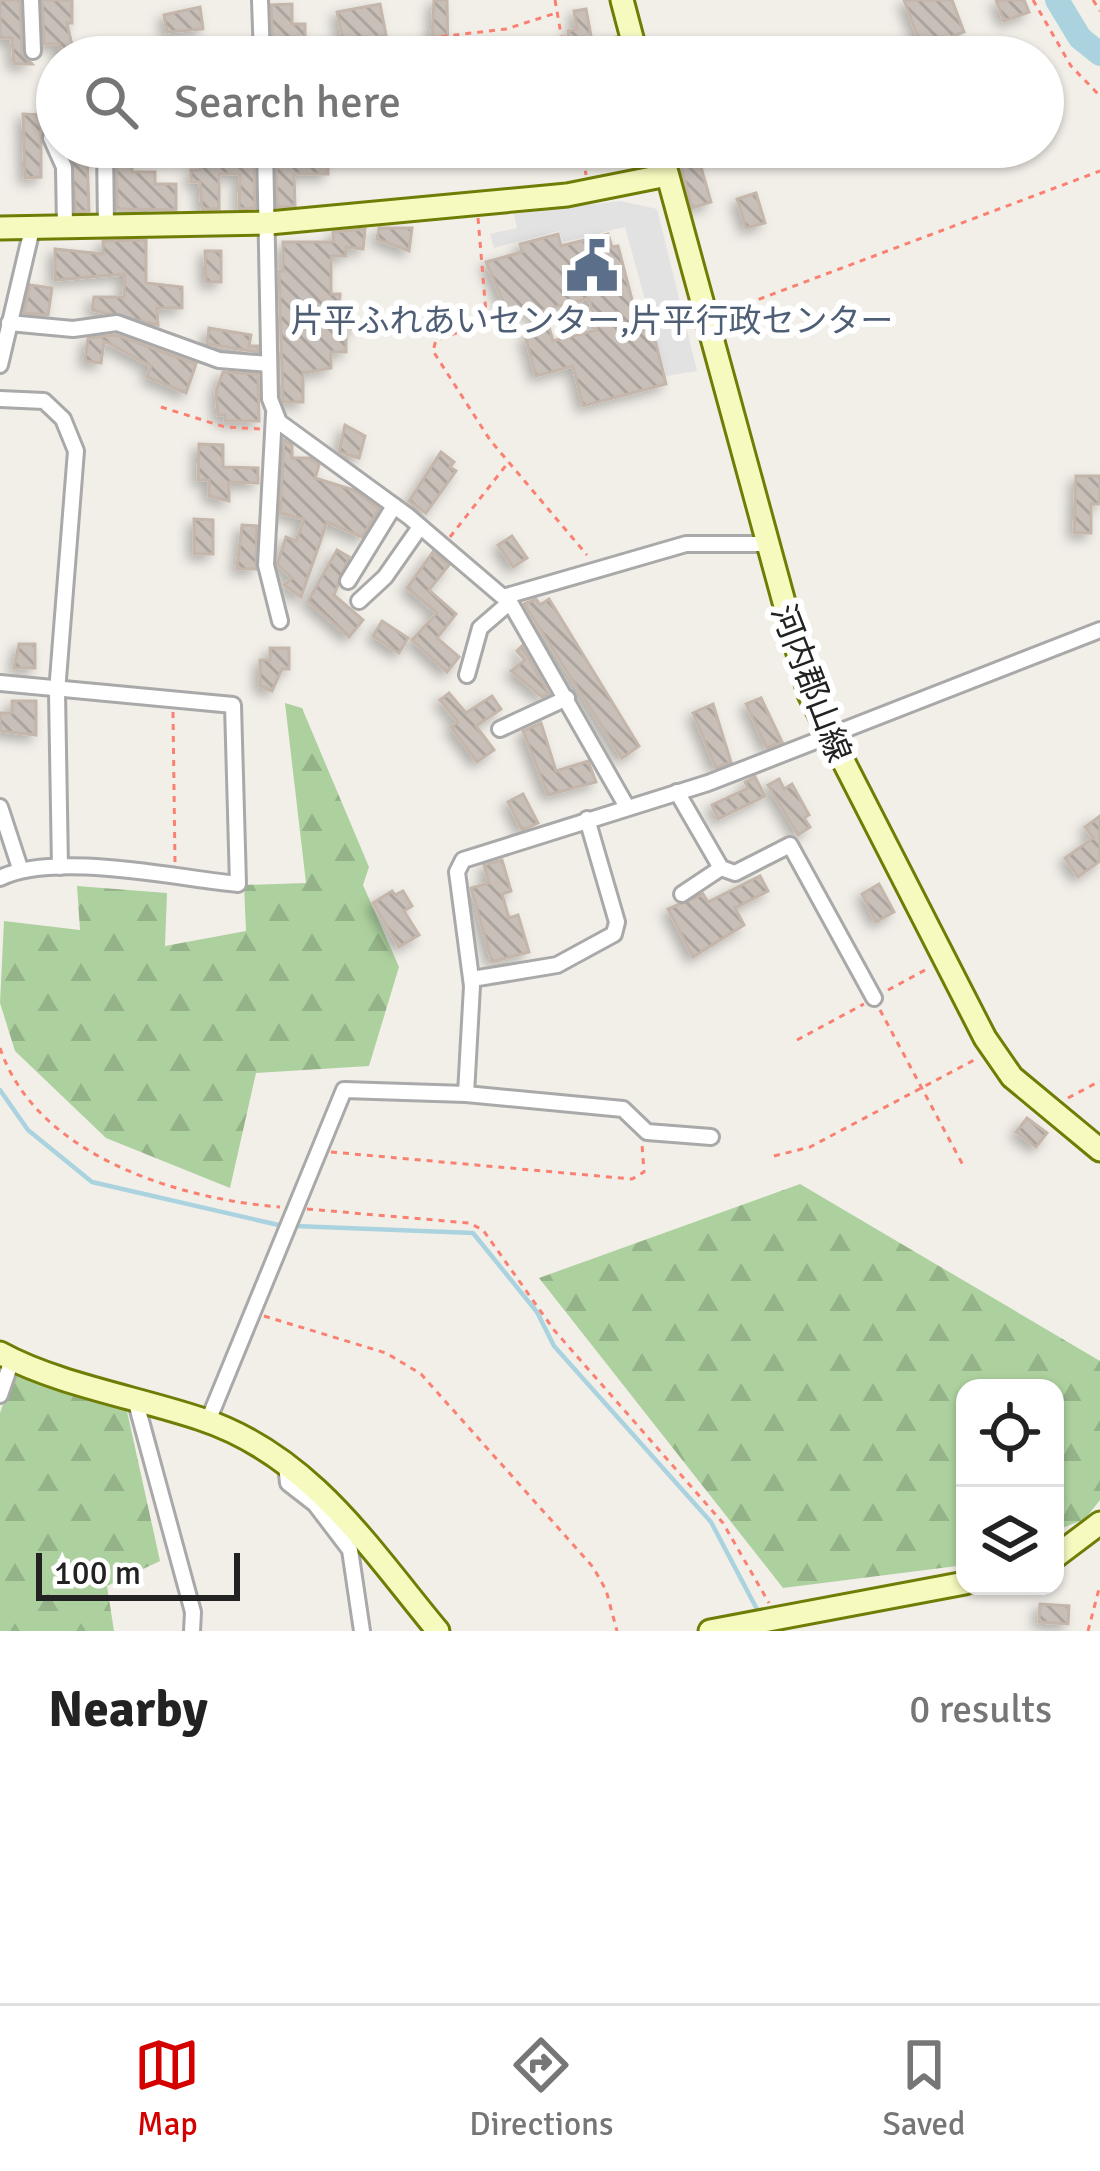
<!DOCTYPE html>
<html lang="en">
<head>
<meta charset="utf-8">
<style>
	:root { --surface:#fff; --page:#f6f6f6; --text:#222; --muted:#767676; --line:#e0e0e0; --accent:#d40000 }
	body { margin:0; font-family:Signika,"Noto Sans JP",sans-serif; background:var(--page); color:var(--text) }
	.controls { position:absolute; right:36px; bottom:36px; display:grid; overflow:hidden; border-radius:24px; box-shadow:0 3px 9px #0004 }
	.controls button { width:108px; height:108px; display:grid; place-items:center; padding:0; border:0; border-bottom:3px solid var(--line); background:var(--surface); color:var(--text); font:60px sans-serif }
	.scale { position:absolute; left:36px; bottom:30px; width:204px; box-sizing:border-box; padding-left:12px; border:6px solid #222; border-top:0; font-size:33px; line-height:42px; white-space:nowrap; color:#222; -webkit-text-stroke:9px #fff; paint-order:stroke }
	.list { margin:0; padding:0; list-style:none }
	h2 { display:flex; justify-content:space-between; align-items:center; height:156px; margin:0; padding:0 48px; font-size:51px }
	h2 small { font-size:39px; font-weight:400; color:var(--muted) }
	.icon { flex:none; width:66px; height:66px; fill:none; stroke:currentColor; stroke-width:2; stroke-linecap:round; stroke-linejoin:round }
	.map { position:relative; flex:none; width:1100px; height:1631px; overflow:hidden }
	.search { position:absolute; background:var(--surface); box-shadow:0 3px 9px #0004; left:36px; right:36px; top:36px; height:132px; display:flex; align-items:center; gap:30px; box-sizing:border-box; padding:0 42px; border-radius:66px; color:var(--muted); font-size:45px }
	.sheet { height:372px; background:var(--surface) }
	nav { display:flex; justify-content:space-around; align-items:center; box-sizing:border-box; height:168px; border-top:3px solid var(--line); background:var(--surface); font-size:33px; color:var(--muted) }
	nav a { display:grid; justify-items:center; gap:6px }
	nav .on { color:var(--accent) }
	.map>svg:first-child { display:block }
</style>
</head>
<body>
<div class="map">
<svg width="1100" height="1631" viewBox="0 0 1100 1631">
	<defs>
		<pattern id="forest-firs" width="22" height="20" patternUnits="userSpaceOnUse" patternTransform="scale(3)"><rect width="22" height="20" fill="#add19e"/><path d="M5 1l3.5 6h-7zM16 11l3.5 6h-7z" fill="#95b388"/></pattern>
		<pattern id="building-back-hatch" width="6" height="6" patternUnits="userSpaceOnUse" patternTransform="scale(3)"><rect width="6" height="6" fill="#c7bfb8"/><path d="M-1 5l2 2M0 0l6 6M5-1l2 2" fill="none" stroke="#aba49e"/></pattern>
		<filter id="shadow"><feDropShadow dx="-5.5" dy="5.5" stdDeviation="6" flood-color="#0004"/></filter>
	</defs>
	<rect width="100%" height="100%" fill="#f2efe9"/>
	<g fill="url(#forest-firs)">
		<path d="M285,703L302,708L369,867L363,885L399,967L369,1066L256,1073L230,1188L106,1138L15,1051L0,1003L4,921L80,930L77,886L167,893L165,946L246,931L244,885L306,883Z"/>
		<path d="M800,1184L1100,1361V1500L1085,1519L1055,1531V1388H965V1565L783,1588L539,1278Z"/>
		<path d="M15,1370L123,1393L160,1561L107,1586L114,1631H0V1413Z"/>
	</g>
	<path fill="#e2e2e2" d="M620,201L657,209L697,371L666,376L625,227L563,242L559,231L494,248L490,234L517,228L514,214Z"/>
	<g fill="none" stroke-linecap="round" stroke-linejoin="round">
		<g stroke="#aad3df" stroke-width="4.5">
			<path d="M0,1090L28,1130L92,1182L283,1226"/>
			<path d="M295,1226L473,1233L537,1312L554,1346L711,1522L760,1615"/>
		</g>
		<path stroke="#aad3df" stroke-width="24" d="M1057,0L1080,38L1100,54"/>
	</g>
	<g fill="url(#building-back-hatch)" stroke="#c4b6ab" stroke-width="3" fill-rule="evenodd" filter="url(#shadow)">
		<path d="M0,0H20L22,53L32,64H14L12,38H0Z"/>
		<path d="M42,0H72V23H67L74,54L62,57L59,44H44Z"/>
		<path d="M434,0H447L448,57H431Z"/>
		<path d="M904,0H952L964,32L922,48Z"/>
		<path d="M996,0H1024L1029,12L1004,21Z"/>
		<path d="M292,4V24H305V44L273,45L271,5Z"/>
		<path d="M380,4L386,35L372,38V57H346L337,12Z"/>
		<path d="M200,7L203,29L167,32L164,15Z"/>
		<path d="M586,9L592,41L616,37L621,55L571,57L568,31L577,29L574,11Z"/>
		<path d="M23,114L41,115V177L25,178Z"/>
		<path d="M210,147H246V158H254L255,208L239,209L240,174H219V209H202L200,182H191V170H200V160H210Z"/>
		<path d="M276,147H298V157H328V174H294L295,206L277,207Z"/>
		<path d="M696,150L711,202L692,208L678,156Z"/>
		<path d="M70,154H87L89,211L76,212Z"/>
		<path d="M116,155H132V172H155V184H176V210L117,209Z"/>
		<path d="M756,193L765,223L746,228L737,199Z"/>
		<path d="M379,228H412L409,251L377,239Z"/>
		<path d="M365,229L363,249L346,247V256H331V294H340L339,317L355,318V328H346V352H331V368L303,373V402H283L279,271H283V242H333V232Z"/>
		<path d="M558,234L561,246L608,234L612,247L618,246L637,319L649,316L666,384L583,406L573,366L536,376L525,336L538,332L531,307L508,313L486,262L522,252L520,244ZM589,298L597,330L553,341L544,310Z"/>
		<path d="M146,240V283L182,287V308H157L158,325L92,310L94,297H124L125,274L55,280V249L103,254V241Z"/>
		<path d="M205,251H221V282H206Z"/>
		<path d="M30,285L52,288L48,315L24,313Z"/>
		<path d="M209,328L251,335L249,346H258V352L207,344Z"/>
		<path d="M116,335L196,364L186,393L147,377L151,366L104,341L101,363L85,361L88,338Z"/>
		<path d="M223,372L258,374L259,421H225V415H218L216,391Z"/>
		<path d="M345,425L365,436L359,458L339,452Z"/>
		<path d="M284,440L292,445V458H310L319,465L315,478L354,490L379,509L362,537L327,522L301,597L284,585L292,578L277,564L286,537L296,541L304,519L280,513Z"/>
		<path d="M199,444L223,445V467L258,468V483L229,482V501L209,496V480H198Z"/>
		<path d="M441,452L454,462L450,467L456,471L426,513L409,501Z"/>
		<path d="M1076,476H1100V504H1091V533H1074Z"/>
		<path d="M194,519L213,520V554H194Z"/>
		<path d="M242,525L257,526L256,569H237Z"/>
		<path d="M512,536L527,558L513,567L498,545Z"/>
		<path d="M337,550L349,557L334,595L363,620L349,637L308,601Z"/>
		<path d="M433,552L449,565L429,590L456,614L437,638L459,657L447,672L412,640L437,613L407,588Z"/>
		<path d="M536,599L540,605L549,599L639,746L622,758L524,604Z"/>
		<path d="M382,621L408,638L399,653L373,636Z"/>
		<path d="M19,644H35V668H14Z"/>
		<path d="M522,646L549,694L542,697L511,671L525,660L517,651Z"/>
		<path d="M270,648H289V669H282L272,691L260,686V660H270Z"/>
		<path d="M449,693L466,713L492,696L501,709L476,726L494,750L477,762L451,727L458,722L440,700Z"/>
		<path d="M761,698L782,742L767,748L746,704Z"/>
		<path d="M12,701H36V735L0,731V713H12Z"/>
		<path d="M713,704L731,762L716,768L693,713Z"/>
		<path d="M541,723L556,771L588,761L596,782L548,795L523,731Z"/>
		<path d="M755,777L765,796L718,819L712,805L748,788L745,782Z"/>
		<path d="M779,779L784,789L792,784L809,815L804,818L810,827L798,835L768,785Z"/>
		<path d="M523,794L538,823L522,830L508,802Z"/>
		<path d="M1100,816V861L1078,877L1065,858L1093,838L1085,827Z"/>
		<path d="M502,860L511,891L502,894L509,918L518,915L529,952L492,962L471,888L489,883L484,865Z"/>
		<path d="M760,876L768,891L735,908L744,925L693,957L668,909L703,894L708,902Z"/>
		<path d="M879,884L894,912L876,922L862,894Z"/>
		<path d="M392,891L395,895L403,891L412,906L404,911L419,935L399,947L373,903Z"/>
		<path d="M1027,1118L1047,1133L1036,1147L1016,1132Z"/>
		<path d="M1040,1604L1069,1606L1068,1624L1039,1622Z"/>
	</g>
	<g fill="none" stroke-linecap="round" stroke-linejoin="round">
		<g stroke="#a9a9a9" stroke-width="20">
			<g id="street">
				<path d="M31,0L33,51"/>
				<path d="M260,0L262,57"/>
				<path d="M57,114L51,138L64,167L65,227"/>
				<path d="M105,147L106,226"/>
				<path d="M265,147L270,399L279,422L408,516L503,597L686,544H764"/>
				<path d="M9,323L73,329L117,323L219,360L269,364"/>
				<path d="M0,365L32,229"/>
				<path d="M0,399L44,401L63,419L76,451L57,692L60,867"/>
				<path d="M274,414L266,565L280,621"/>
				<path d="M348,581L394,506"/>
				<path d="M507,597L627,807"/>
				<path d="M359,601L385,577L420,527"/>
				<path d="M467,675L480,628L510,602"/>
				<path d="M0,683L233,705L238,884C176,878 54,851 0,878"/>
				<path d="M500,729L567,698"/>
				<path d="M677,792L721,868L682,894"/>
				<path d="M0,807L20,868"/>
				<path d="M721,868L735,873L790,845L874,998"/>
				<path d="M472,979L557,965L614,934L617,922L587,819"/>
				<path d="M466,1094L623,1109L647,1132L711,1137"/>
				<path d="M0,1395L12,1360"/>
				<path d="M135,1399L193,1612L192,1631"/>
				<path d="M208,1421L344,1090L466,1094L472,986L457,872L463,860L708,783L1100,630"/>
				<path d="M286,1465L288,1483L315,1504L350,1550L362,1631"/>
			</g>
		</g>
		<g stroke="#707d05" stroke-width="27">
			<g id="secondary">
				<path d="M622,0L637,57"/>
				<path d="M660,147L809,694L985,1038L1012,1077L1100,1150"/>
				<path d="M0,228L269,223L567,195L667,175"/>
				<path d="M0,1353C56,1384 139,1398 201,1419C310,1455 369,1548 438,1631"/>
				<path d="M1055,1557L1100,1523"/>
				<path d="M710,1631L965,1583"/>
			</g>
		</g>
		<g stroke="#fa8072" stroke-width="3" stroke-dasharray="6 6" stroke-linecap="butt">
			<path d="M555,0L565,57"/>
			<path d="M1033,0L1071,66L1100,96"/>
			<path d="M1093,0L1100,11"/>
			<path d="M274,49L352,47L506,29L556,13"/>
			<path d="M582,147L586,175"/>
			<path d="M478,218L486,313L474,327L436,340L433,351L490,440L587,555"/>
			<path d="M725,312L1100,171"/>
			<path d="M161,407L225,427L261,429"/>
			<path d="M450,537L507,464"/>
			<path d="M173,712L175,864"/>
			<path d="M888,990L927,969"/>
			<path d="M880,1010L964,1167"/>
			<path d="M797,1040L864,1004"/>
			<path d="M0,1048C36,1155 177,1199 280,1207"/>
			<path d="M1068,1098L1100,1081"/>
			<path d="M331,1152L632,1179L644,1172L642,1144"/>
			<path d="M774,1156L810,1147L976,1059"/>
			<path d="M307,1209L469,1223L483,1230L554,1330L723,1523L769,1603"/>
			<path d="M264,1316L386,1353L421,1374L593,1567L606,1590L617,1631"/>
			<path d="M1088,1631L1100,1585"/>
		</g>
		<use href="#street" stroke="#fff" stroke-width="14"/>
		<use href="#secondary" stroke="#f7fabf" stroke-width="21"/>
	</g>
	<defs>
		<g id="civic-bare" transform="scale(4.14)"><path d="M-.6-6.5H3V-4.5H.6V-3L4-1V1h2V6H-6V1h2V-1L-.6-3ZM-1.2 2.5V6h2.4V2.5Z" fill="#5c6f8a" stroke="#fff" stroke-width="2.5" paint-order="stroke"/></g>
	</defs>
	<g fill-rule="evenodd">
		<use href="#civic-bare" x="592" y="266"/>
	</g>
	<g text-anchor="middle" stroke-width="12" stroke-linejoin="round" paint-order="stroke">
		<g font-size="33" fill="#4e5e75" stroke="#fff">
			<text x="592" y="332">片平ふれあいセンター,片平行政センター</text>
		</g>
		<g font-size="33" fill="#222" stroke="#fff">
			<text transform="translate(812 683) rotate(69)" y="12">河内郡山線</text>
		</g>
	</g>
</svg>
<div class="controls">
<button><svg class="icon" aria-label="locate" viewBox="0 0 24 24"><circle cx="12" cy="12" r="6"/><path d="M12 2v4M12 18v4M2 12h4M18 12h4"/></svg></button>
<button><svg class="icon" aria-label="layers" viewBox="0 0 24 24"><path d="M12 4l9 5-9 5-9-5zM3 14l9 5 9-5"/></svg></button>
</div>
<div class="scale">100 m</div>
<div class="search"><svg class="icon" aria-label="search" viewBox="0 0 24 24"><circle cx="10" cy="10" r="6"/><path d="M15 15l6 6"/></svg>Search here</div>
</div>
<section class="sheet">
<h2>Nearby<small>0 results</small></h2>
<ul class="list">
</ul>
</section>
<nav>
<a class="on"><svg class="icon" aria-label="map" viewBox="0 0 24 24"><path d="M3 6l6-2 6 2 6-2v14l-6 2-6-2-6 2zM9 4v14M15 6v14"/></svg>Map</a>
<a><svg class="icon" aria-label="directions" viewBox="0 0 24 24"><path d="M12 3l9 9-9 9-9-9zM9 14v-3h6M13 9l2 2-2 2"/></svg>Directions</a>
<a><svg class="icon" aria-label="saved" viewBox="0 0 24 24"><path d="M7 4h10v16l-5-4-5 4z"/></svg>Saved</a>
</nav>
</body>
</html>
